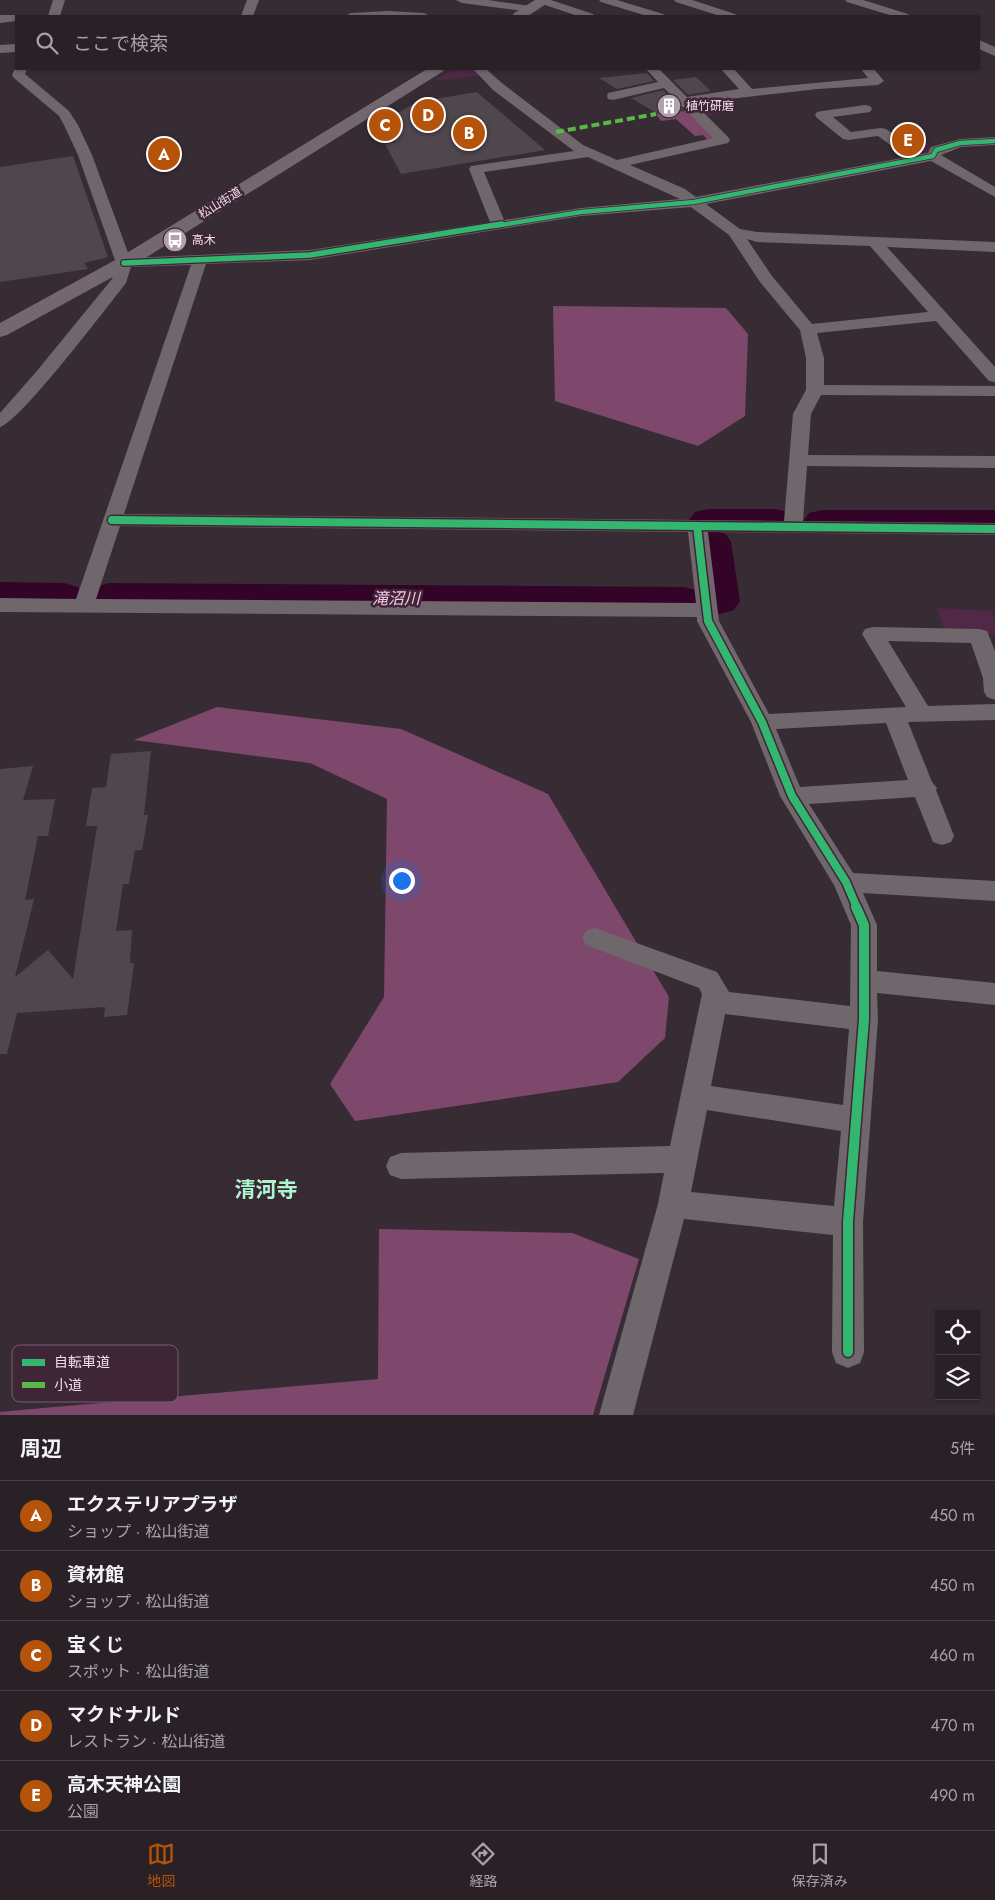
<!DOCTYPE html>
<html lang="ja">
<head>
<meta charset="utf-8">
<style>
	:root { --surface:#2a2127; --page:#32292f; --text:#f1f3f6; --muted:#a5a3a7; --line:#463e44; --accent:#b45309 }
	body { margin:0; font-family:Jost,"Noto Sans JP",sans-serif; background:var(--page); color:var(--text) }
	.controls { position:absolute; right:15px; bottom:15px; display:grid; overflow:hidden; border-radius:0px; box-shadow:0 1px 4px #0004 }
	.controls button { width:45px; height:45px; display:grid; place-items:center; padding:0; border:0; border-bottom:1px solid var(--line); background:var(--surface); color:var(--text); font:25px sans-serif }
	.you { position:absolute; left:401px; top:880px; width:18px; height:18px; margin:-12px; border:4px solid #fff; border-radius:50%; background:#1a73e8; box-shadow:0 0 0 8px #1a73e833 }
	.badge { display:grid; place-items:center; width:32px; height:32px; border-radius:50%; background:var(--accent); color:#fff; font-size:16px; font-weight:700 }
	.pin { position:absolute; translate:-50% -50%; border:2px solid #fff; box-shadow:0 1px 5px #0006 }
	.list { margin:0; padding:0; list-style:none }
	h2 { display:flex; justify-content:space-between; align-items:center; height:65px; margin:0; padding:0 20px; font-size:21px }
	h2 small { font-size:16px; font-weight:400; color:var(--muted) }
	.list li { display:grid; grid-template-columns:32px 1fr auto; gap:15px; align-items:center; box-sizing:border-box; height:70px; padding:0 20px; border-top:1px solid var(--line) }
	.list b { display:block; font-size:19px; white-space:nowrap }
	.list p { margin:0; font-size:16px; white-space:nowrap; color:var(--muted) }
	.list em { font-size:16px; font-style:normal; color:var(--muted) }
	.icon { flex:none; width:28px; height:28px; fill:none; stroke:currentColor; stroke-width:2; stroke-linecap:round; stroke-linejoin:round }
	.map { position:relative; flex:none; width:995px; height:1415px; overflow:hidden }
	.search { position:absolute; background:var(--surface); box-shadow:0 1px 4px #0004; left:15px; right:15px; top:15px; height:55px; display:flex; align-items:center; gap:12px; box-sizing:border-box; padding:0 18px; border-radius:0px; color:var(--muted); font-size:19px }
	.sheet { height:415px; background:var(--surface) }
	nav { display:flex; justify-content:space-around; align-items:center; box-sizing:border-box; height:70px; border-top:1px solid var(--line); background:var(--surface); font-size:14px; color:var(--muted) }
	nav a { display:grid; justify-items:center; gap:2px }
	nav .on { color:var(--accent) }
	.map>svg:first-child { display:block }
</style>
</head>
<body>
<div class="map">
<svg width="995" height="1415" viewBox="0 0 995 1415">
	<rect width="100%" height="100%" fill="#382c34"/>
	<g fill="#512845">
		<path d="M451,69H474L481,75L434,81L452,70Z"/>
		<path d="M704,100L709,103L721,102L733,112L704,116L692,105L693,102Z"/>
		<path d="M908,131L931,148L922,158L885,133Z"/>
		<path d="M937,608L992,611L995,620V634L945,632Z"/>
	</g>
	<g fill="#7d486c">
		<path d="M693,110L721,139L709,141L703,135L695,136L676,119L661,121L656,114Z"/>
		<path d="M553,306L726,308L748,334L745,416L698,446L555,401Z"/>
		<path d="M217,707L401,729L548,794L669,997L665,1038L618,1082L355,1121L330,1084L384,997L387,799L310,763L134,740Z"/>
		<path d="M379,1229L572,1233L639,1259L593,1415H0V1412L43,1408L378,1379Z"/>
	</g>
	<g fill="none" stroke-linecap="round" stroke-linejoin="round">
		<g fill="#330428" fill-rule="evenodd">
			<path d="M708,509H775L788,512L794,520L788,528L775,531H716L726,534L731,542L740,601L734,610L720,614L706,610L702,604L698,609L684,613L109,609L95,605L89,596L95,587L109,583L684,587L699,591L693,542L698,534L708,531L695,528L689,520L695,512Z"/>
			<path d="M822,510H995V532H822L809,529L803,521L809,513Z"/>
			<path d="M0,582L64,583L78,587L84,596L78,605L64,609L0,608Z"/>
		</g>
	</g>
	<g fill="#50464d">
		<path d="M647,73L654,81L617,89L599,78Z"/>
		<path d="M696,77L711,91L688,95L673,80Z"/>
		<path d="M663,90L683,110L658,114L631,98Z"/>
		<path d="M477,92L545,150L401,174L385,144L396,142L380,124L421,99L423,101Z"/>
		<path d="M73,156L108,257L84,263L88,269L0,282V167Z"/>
		<path d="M151,751L144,815H148L142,850H135L129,884H123L116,931L132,930L130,963H134L127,1015L104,1017L105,1007L17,1013L7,1054H0V769L33,766L23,800L55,799L48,836H38L25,900L34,899L15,977L48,950L73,979L97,826H86L92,788L106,787L111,754Z"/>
	</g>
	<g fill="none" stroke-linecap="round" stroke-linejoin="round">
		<g fill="#70676d" fill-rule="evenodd">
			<path d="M53,0H65L60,16H48Z"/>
			<path d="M247,0H259L253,16H241Z"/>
			<path d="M456,0H488L530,6L536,9L530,12L462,3Z"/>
			<path d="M538,0H551L593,14L595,16H578L539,3Z"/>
			<path d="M599,0H617L663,14L665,16H647L601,2Z"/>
			<path d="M674,0H692L735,14L737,16H720L676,2Z"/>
			<path d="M845,0H863L908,14L910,16H893L847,2Z"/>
			<path d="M388,11L424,13L430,16H345L351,13Z"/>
			<path d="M0,15H16L21,16H16V21L0,23Z"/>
			<path d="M979,40L995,47V56L979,49Z"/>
			<path d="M16,44V52L0,53V45Z"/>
			<path d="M16,67V69H27L25,74L69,111L78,125L92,155L130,258L310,250L490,222L469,169L471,166L574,151L493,90L473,69H486L503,84L583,145L617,160L713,138L664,88L613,100L608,99L607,96L608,93L658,82L646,69H659L687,97L739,89L721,69H734L752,89L868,78L861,69H874L884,81L878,85L818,89L694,103L728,137L730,140L728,143L630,165L685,189L696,197L907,157L878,136L848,140L843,139L817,118L815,115L817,112L822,111L865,105L870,106L872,109L870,112L833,117L851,132L881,128L886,129L921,154L928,153L931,147L960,139L995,137V145L961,147L941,155L995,187V197L931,161L706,204L740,229L757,232L995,242V252L887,247L995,367V382L989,381L936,321L817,333L824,358V385L995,386V396L821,395L811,414L808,455L995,456V468L807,466L803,521L995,523V535L708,532L719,621L769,714L906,707L862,634L865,629L873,627L979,629L987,631L995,651V700L987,697L984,692L983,678L971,643L888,641L928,706L995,704V720L908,722L932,782L937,788L936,790L954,836L951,842L942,845L933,842L915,797L809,804L853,873L995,881V901L863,893L877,925V971L995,983V1005L877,993L878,1019L863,1222L864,1352L860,1363L848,1368L836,1363L832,1352L833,1235L684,1219L633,1415H599L658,1204L664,1173L401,1179L390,1175L386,1166L390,1157L401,1153L670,1146L702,994L699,988L586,945L582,938L586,931L595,928L717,972L729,992L850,1006L851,925L834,885L780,796L751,722L697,621V617L0,612V598L76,599L191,265L131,267L126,283C107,307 20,422 0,427V413L36,372L112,279L116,263L78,155L64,125L59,116L14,78L12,75ZM588,157L680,199L581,208L504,220L484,172ZM691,207L729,235L760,282L800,330L806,358V390L793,414L784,521L124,514L206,264L310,260L581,216ZM747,239L757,242L870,246L928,312L812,324L772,276ZM120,526L688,532L696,603L96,599ZM886,723L908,780L800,787L776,729ZM725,1014L849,1029L843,1105L711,1086ZM707,1110L841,1131L834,1206L691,1192Z"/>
		</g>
		<g fill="#746870" fill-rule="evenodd">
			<path d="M535,0H552L528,16H512L514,13Z"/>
			<path d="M427,69H445L442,72L131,267L7,335L0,337V323L117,259Z"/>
		</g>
		<path stroke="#58b947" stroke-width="4" stroke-dasharray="8 4" stroke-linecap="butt" d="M556,132L656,114"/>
		<g stroke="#3e2636" stroke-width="6">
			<path id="cycleway-far3" d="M494,226L581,212L694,202L933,156L936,150L960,143L995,141"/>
		</g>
		<g stroke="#3e2636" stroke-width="8">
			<g id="cycleway-far2">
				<path d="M124,263L310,255L502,224"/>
				<path d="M112,520L203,521"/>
			</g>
		</g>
		<g stroke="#3e2636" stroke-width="11">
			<g id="cycleway-far1">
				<path d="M112,520L995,529"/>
				<path d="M697,526L708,621L762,722L792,796L846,882L857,908"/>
			</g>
		</g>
		<g stroke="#3e2636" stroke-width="13">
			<path id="cycleway" d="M848,1352V1222L864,1019V925L856,907"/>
		</g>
		<use href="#cycleway-far3" stroke="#33b770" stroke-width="4.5"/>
		<use href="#cycleway-far2" stroke="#33b770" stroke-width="5.5"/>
		<use href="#cycleway-far1" stroke="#33b770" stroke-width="8"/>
		<use href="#cycleway" stroke="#33b770" stroke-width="10"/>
	</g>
	<defs>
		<g id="building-disc" transform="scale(1.25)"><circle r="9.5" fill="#b0a1aa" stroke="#3e2636"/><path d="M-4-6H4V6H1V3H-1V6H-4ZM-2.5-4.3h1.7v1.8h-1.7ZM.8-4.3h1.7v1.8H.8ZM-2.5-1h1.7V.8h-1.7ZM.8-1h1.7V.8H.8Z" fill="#fff"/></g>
		<g id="bus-disc" transform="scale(1.25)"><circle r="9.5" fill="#b0a1aa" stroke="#3e2636"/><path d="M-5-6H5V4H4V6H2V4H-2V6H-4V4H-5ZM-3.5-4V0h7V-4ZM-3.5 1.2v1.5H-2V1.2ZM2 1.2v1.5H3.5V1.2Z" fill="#fff"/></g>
	</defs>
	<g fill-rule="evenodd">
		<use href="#building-disc" x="669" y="106"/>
		<use href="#bus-disc" x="175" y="240"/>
	</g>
	<g text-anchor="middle" stroke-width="5" stroke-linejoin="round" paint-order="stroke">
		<g font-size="12" fill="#f1e0ea" stroke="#3e2636" text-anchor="start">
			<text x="686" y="110">植竹研磨</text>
			<text x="192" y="244">高木</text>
		</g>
		<g font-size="12" fill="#f1e0ea" stroke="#3e2636">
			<text transform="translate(220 203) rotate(-32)" y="4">松山街道</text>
		</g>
		<g font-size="16" font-style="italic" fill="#fcc6e9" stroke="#3e2636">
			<text x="396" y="604">滝沼川</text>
		</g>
		<g font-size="21" font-weight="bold" fill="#a7f8cc" stroke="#3e2636">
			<text x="266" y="1197">清河寺</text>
		</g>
	</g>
	<rect x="12" y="1345" width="166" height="57" rx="8" fill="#3e2636" stroke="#745e6c" stroke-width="1"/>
	<rect x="22" y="1359" width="23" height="7" fill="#33b770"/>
	<rect x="22" y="1382" width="23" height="6" fill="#58b947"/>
	<g font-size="14" fill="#f1e0ea">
		<text x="54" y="1367">自転車道</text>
		<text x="54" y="1390">小道</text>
	</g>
</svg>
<div class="controls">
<button><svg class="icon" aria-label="locate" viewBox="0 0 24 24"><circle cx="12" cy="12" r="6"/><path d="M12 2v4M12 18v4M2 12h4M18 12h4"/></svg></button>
<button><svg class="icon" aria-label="layers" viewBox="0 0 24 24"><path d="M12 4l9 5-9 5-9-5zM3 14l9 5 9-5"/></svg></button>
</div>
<div class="you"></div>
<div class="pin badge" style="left:164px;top:154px">A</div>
<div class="pin badge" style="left:469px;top:133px">B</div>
<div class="pin badge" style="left:385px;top:125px">C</div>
<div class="pin badge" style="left:428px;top:115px">D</div>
<div class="pin badge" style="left:908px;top:140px">E</div>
<div class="search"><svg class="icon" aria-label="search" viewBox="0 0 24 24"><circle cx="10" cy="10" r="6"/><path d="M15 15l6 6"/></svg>ここで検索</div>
</div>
<section class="sheet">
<h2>周辺<small>5件</small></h2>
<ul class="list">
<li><span class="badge">A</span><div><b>エクステリアプラザ</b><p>ショップ · 松山街道</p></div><em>450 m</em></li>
<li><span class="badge">B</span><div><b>資材館</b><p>ショップ · 松山街道</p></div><em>450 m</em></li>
<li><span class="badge">C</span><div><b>宝くじ</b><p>スポット · 松山街道</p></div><em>460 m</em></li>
<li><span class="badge">D</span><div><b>マクドナルド</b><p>レストラン · 松山街道</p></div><em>470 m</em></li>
<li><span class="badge">E</span><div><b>高木天神公園</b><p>公園</p></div><em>490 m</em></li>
</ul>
</section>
<nav>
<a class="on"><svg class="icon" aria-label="map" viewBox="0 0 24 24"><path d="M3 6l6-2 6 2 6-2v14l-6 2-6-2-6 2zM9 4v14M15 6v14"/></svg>地図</a>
<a><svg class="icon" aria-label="directions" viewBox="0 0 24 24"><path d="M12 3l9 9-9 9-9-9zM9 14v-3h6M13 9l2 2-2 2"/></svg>経路</a>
<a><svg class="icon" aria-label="saved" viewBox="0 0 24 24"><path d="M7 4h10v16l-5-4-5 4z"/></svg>保存済み</a>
</nav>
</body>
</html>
